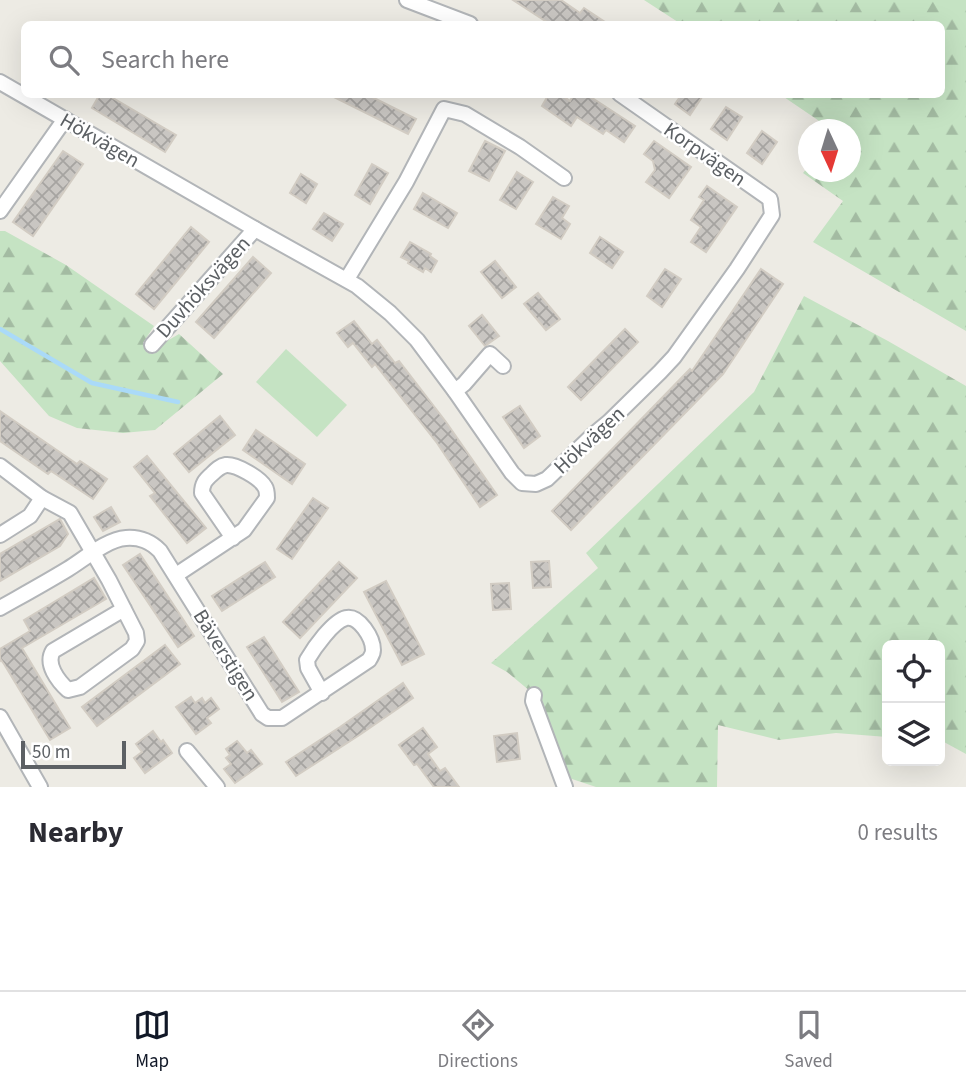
<!DOCTYPE html>
<html lang="en">
<head>
<meta charset="utf-8">
<style>
	:root { --surface:#fff; --page:#f7f7f7; --text:#2b2b33; --muted:#7c7c81; --line:#e1e1e2; --accent:#111827 }
	body { margin:0; font-family:"Source Sans 3",sans-serif; background:var(--page); color:var(--text) }
	.controls { position:absolute; right:21px; bottom:21px; display:grid; overflow:hidden; border-radius:10px; box-shadow:0 7px 28px #0002 }
	.controls button { width:63px; height:63px; display:grid; place-items:center; padding:0; border:0; border-bottom:2px solid var(--line); background:var(--surface); color:var(--text); font:35px sans-serif }
	.compass { position:absolute; left:798px; top:119px; width:63px; height:63px; border-radius:50%; background:var(--surface); box-shadow:0 7px 28px #0002; rotate:176deg }
	.scale { position:absolute; left:21px; bottom:18px; width:105px; box-sizing:border-box; padding-left:7px; border:4px solid #5c6064; border-top:0; font-size:19px; line-height:24px; white-space:nowrap; color:#5c6064; -webkit-text-stroke:5px #fff; paint-order:stroke }
	.list { margin:0; padding:0; list-style:none }
	h2 { display:flex; justify-content:space-between; align-items:center; height:91px; margin:0; padding:0 28px; font-size:30px }
	h2 small { font-size:23px; font-weight:400; color:var(--muted) }
	.icon { flex:none; width:38px; height:38px; fill:none; stroke:currentColor; stroke-width:2; stroke-linecap:round; stroke-linejoin:round }
	.map { position:relative; flex:none; width:966px; height:787px; overflow:hidden }
	.search { position:absolute; background:var(--surface); box-shadow:0 7px 28px #0002; left:21px; right:21px; top:21px; height:77px; display:flex; align-items:center; gap:18px; box-sizing:border-box; padding:0 24px; border-radius:10px; color:var(--muted); font-size:26px }
	.sheet { height:203px; background:var(--surface) }
	nav { display:flex; justify-content:space-around; align-items:center; box-sizing:border-box; height:98px; border-top:2px solid var(--line); background:var(--surface); font-size:19px; color:var(--muted) }
	nav a { display:grid; justify-items:center; gap:4px }
	nav .on { color:var(--accent) }
	.map>svg:first-child { display:block }
</style>
</head>
<body>
<div class="map">
<svg width="966" height="787" viewBox="0 0 966 787">
	<defs>
		<pattern id="forest-firs" width="22" height="20" patternUnits="userSpaceOnUse" patternTransform="scale(1.75)"><rect width="22" height="20" fill="#c5e3c3"/><path d="M5 1l3.5 6h-7zM16 11l3.5 6h-7z" fill="#a3bba2"/></pattern>
		<pattern id="building-cross-hatch" width="8" height="8" patternUnits="userSpaceOnUse" patternTransform="scale(1.75)"><rect width="8" height="8" fill="#c9c6c2"/><path d="M0 0l8 8M0 8l8-8" fill="none" stroke="#a6a4a1"/></pattern>
	</defs>
	<rect width="100%" height="100%" fill="#edebe4"/>
	<g fill="url(#forest-firs)">
		<path d="M644,0H966V331L813,242L843,201L803,173L808,167V172H850V130L831,129L781,95L942,94V24H681Z"/>
		<path d="M0,231H5L66,265L154,326L143,343L155,348L179,334L223,374L155,430L123,433L77,428L49,416L0,361Z"/>
		<path d="M804,296L888,341L966,386V754L944,742H940V645H887V737L836,733L779,740L718,725L717,787H596L569,778L542,701L507,672L491,663L598,568L586,553L754,392Z"/>
	</g>
	<path fill="#c5e3c3" d="M286,349L347,405L317,437L256,382Z"/>
	<g fill="none" stroke-linecap="round" stroke-linejoin="round">
		<path stroke="#aadaf8" stroke-width="4.5" d="M0,329L92,383L178,402"/>
	</g>
	<g fill="url(#building-cross-hatch)" stroke="#d2ccc3" stroke-width="2">
		<path d="M513,0H561L580,13L584,8L608,24H550Z"/>
		<path d="M100,94H106L176,135L165,152L92,108Z"/>
		<path d="M328,94H366L416,119L408,134Z"/>
		<path d="M549,94H560L570,101L574,94H586L635,126L624,142L606,130L603,134L577,117L571,126L542,106Z"/>
		<path d="M682,94H704L690,115L675,104Z"/>
		<path d="M726,107L742,117L727,140L711,129Z"/>
		<path d="M762,131L777,142L762,164L747,153Z"/>
		<path d="M485,141L505,151L489,181L469,171Z"/>
		<path d="M654,141L691,167L669,198L646,182L655,170L653,161L644,154Z"/>
		<path d="M63,151L83,164L33,236L13,222Z"/>
		<path d="M372,164L388,173L370,204L355,195Z"/>
		<path d="M517,172L533,182L516,209L500,200Z"/>
		<path d="M301,174L317,184L306,203L290,193Z"/>
		<path d="M707,186L737,207L706,252L691,242L701,227L691,220L704,200L699,197Z"/>
		<path d="M423,193L457,213L448,228L414,209Z"/>
		<path d="M553,197L569,206L562,218L570,224L561,239L536,224Z"/>
		<path d="M324,213L343,224L332,241L313,229Z"/>
		<path d="M191,227L209,242L154,309L136,294Z"/>
		<path d="M600,237L623,252L612,268L590,253Z"/>
		<path d="M410,242L431,254L430,256L437,261L431,272L425,268L423,272L408,263L409,261L401,257Z"/>
		<path d="M253,257L271,273L214,338L196,322Z"/>
		<path d="M495,261L516,287L502,298L481,272Z"/>
		<path d="M665,269L681,279L662,307L647,296Z"/>
		<path d="M761,269L783,284L723,374L571,530L552,511L690,369L692,371Z"/>
		<path d="M538,293L560,319L546,330L524,304Z"/>
		<path d="M482,315L499,336L485,346L469,326Z"/>
		<path d="M354,321L372,344L377,340L395,363L399,361L446,422L497,495L480,507L437,443L375,364L372,367L353,343L348,347L337,333Z"/>
		<path d="M625,329L638,342L581,400L568,387Z"/>
		<path d="M520,406L540,436L524,448L503,417Z"/>
		<path d="M0,411L77,464L80,461L107,479L93,499L51,471L48,474L0,441Z"/>
		<path d="M220,416L235,435L189,472L174,454Z"/>
		<path d="M256,430L305,464L292,484L243,450Z"/>
		<path d="M147,456L206,528L187,543L150,496L155,493L134,467Z"/>
		<path d="M313,498L328,508L292,559L277,549Z"/>
		<path d="M111,507L120,522L103,531L94,517Z"/>
		<path d="M60,519L68,534L60,546L0,581V554Z"/>
		<path d="M140,554L194,636L178,647L123,565Z"/>
		<path d="M549,561L551,587L533,588L531,562Z"/>
		<path d="M265,562L275,577L222,611L212,596Z"/>
		<path d="M339,562L357,578L300,638L283,622Z"/>
		<path d="M94,578L106,599L22,648L70,728L50,740L4,664L1,660L0,661V649L30,631L24,620Z"/>
		<path d="M386,581L424,654L402,665L364,592Z"/>
		<path d="M509,583L511,609L493,610L491,584Z"/>
		<path d="M264,637L299,692L282,702L247,647Z"/>
		<path d="M165,645L180,664L97,726L82,707Z"/>
		<path d="M403,683L413,698L361,734L296,776L286,762L340,727Z"/>
		<path d="M191,697L195,703L202,698L205,703L211,698L219,709L207,718L211,723L196,734L176,707Z"/>
		<path d="M423,728L437,747L428,754L440,771L445,768L459,787H434L417,764L414,765L399,745Z"/>
		<path d="M153,731L161,742L163,740L172,753L145,773L134,758L142,752L136,744Z"/>
		<path d="M517,733L520,759L497,762L494,736Z"/>
		<path d="M237,741L247,753L251,750L262,764L235,783L224,769L231,764L226,758L230,755L226,749Z"/>
	</g>
	<g fill="none" stroke-linecap="round" stroke-linejoin="round">
		<g stroke="#b2b5b8" stroke-width="18">
			<g id="minor">
				<path d="M407,0L470,24"/>
				<path d="M0,82L255,229L357,286L390,313L417,340L455,391L512,473L522,483L536,484L547,479L592,436L609,422L660,372L674,357L737,269L772,215L770,199L620,94"/>
				<path d="M0,211L65,119"/>
				<path d="M347,279L406,182L444,109L465,114L520,147L564,178"/>
				<path d="M152,345L255,229"/>
				<path d="M455,391L464,384L490,354L503,366"/>
				<path d="M0,466L42,498L70,513L109,580L136,633L137,641L132,649L80,687L68,690C58,681 45,664 53,651L124,609"/>
				<path d="M0,535L30,516L42,498"/>
				<path d="M176,575L244,530L267,498C267,494 267,490 265,487C260,478 236,464 226,465C220,466 216,470 212,474C205,480 202,484 202,493L233,538"/>
				<path d="M0,608C23,595 45,583 68,569C83,560 107,539 126,538C140,537 150,541 160,551L262,714L268,718H282L369,660C371,656 373,655 373,650C373,638 359,615 346,618C333,621 314,648 307,660L308,668L322,693"/>
				<path d="M534,695L533,701L565,787"/>
				<path d="M0,717L40,787"/>
				<path d="M187,751L217,787"/>
			</g>
		</g>
		<use href="#minor" stroke="#fff" stroke-width="14"/>
	</g>
	<g text-anchor="middle" stroke-width="5" stroke-linejoin="round" paint-order="stroke">
		<g font-size="21" fill="#5c6064" stroke="#fff">
			<text transform="translate(100 140) rotate(30)" y="7">Hökvägen</text>
			<text transform="translate(705 154) rotate(35)" y="7">Korpvägen</text>
			<text transform="translate(203 287) rotate(-48)" y="7">Duvhöksvägen</text>
			<text transform="translate(589 440) rotate(-43)" y="7">Hökvägen</text>
			<text transform="translate(226 655) rotate(58)" y="7">Bäverstigen</text>
		</g>
	</g>
</svg>
<div class="controls">
<button><svg class="icon" aria-label="locate" viewBox="0 0 24 24"><circle cx="12" cy="12" r="6"/><path d="M12 2v4M12 18v4M2 12h4M18 12h4"/></svg></button>
<button><svg class="icon" aria-label="layers" viewBox="0 0 24 24"><path d="M12 4l9 5-9 5-9-5zM3 14l9 5 9-5"/></svg></button>
</div>
<svg class="compass" viewBox="-18 -18 36 36"><path d="M0-13l5 13h-10z" fill="#e53935"/><path d="M0 13l5-13h-10z" fill="#7c7c81"/></svg>
<div class="scale">50 m</div>
<div class="search"><svg class="icon" aria-label="search" viewBox="0 0 24 24"><circle cx="10" cy="10" r="6"/><path d="M15 15l6 6"/></svg>Search here</div>
</div>
<section class="sheet">
<h2>Nearby<small>0 results</small></h2>
<ul class="list">
</ul>
</section>
<nav>
<a class="on"><svg class="icon" aria-label="map" viewBox="0 0 24 24"><path d="M3 6l6-2 6 2 6-2v14l-6 2-6-2-6 2zM9 4v14M15 6v14"/></svg>Map</a>
<a><svg class="icon" aria-label="directions" viewBox="0 0 24 24"><path d="M12 3l9 9-9 9-9-9zM9 14v-3h6M13 9l2 2-2 2"/></svg>Directions</a>
<a><svg class="icon" aria-label="saved" viewBox="0 0 24 24"><path d="M7 4h10v16l-5-4-5 4z"/></svg>Saved</a>
</nav>
</body>
</html>
